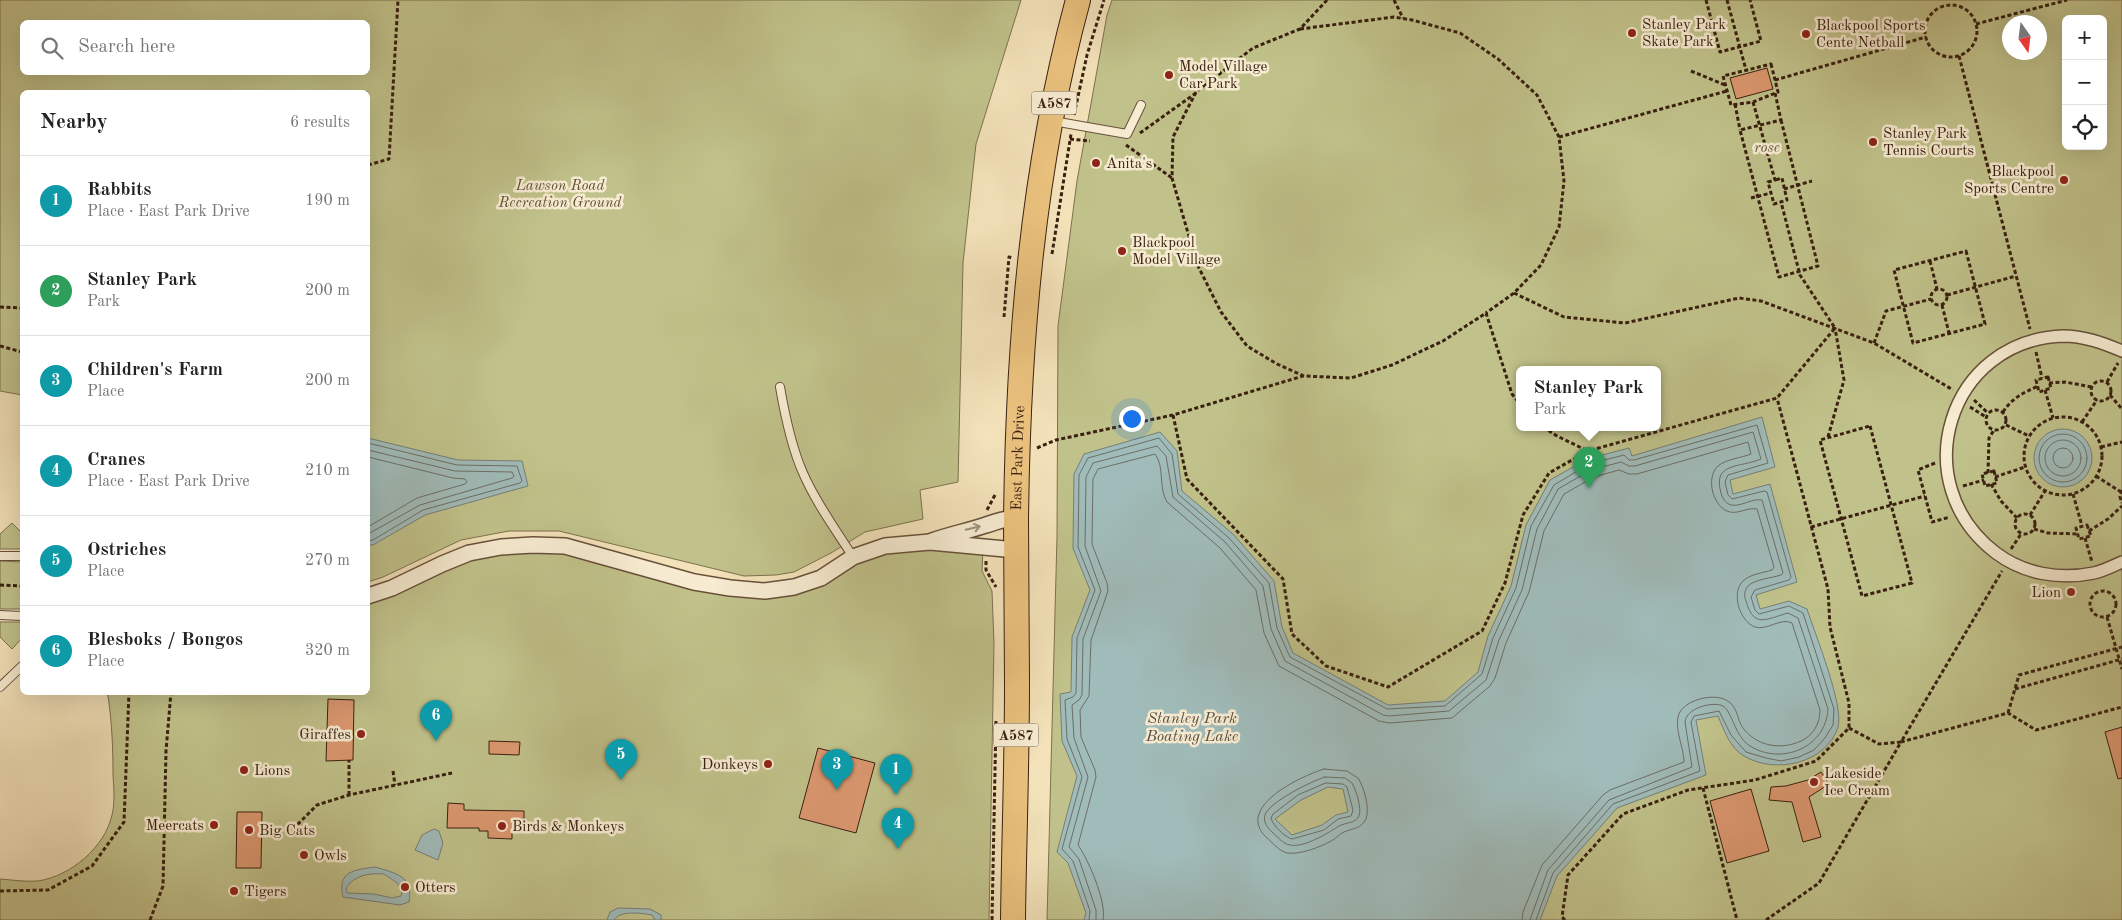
<!DOCTYPE html>
<html lang="en">
<head>
<meta charset="utf-8">
<style>
	:root { --surface:#fff; --page:#f2f2f2; --text:#222; --muted:#767676; --line:#e0e0e0; --accent:#db2777 }
	body { margin:0; font-family:"Old Standard TT",serif; background:var(--page); color:var(--text) }
	.controls { position:absolute; right:15px; top:15px; display:grid; overflow:hidden; border-radius:8px; box-shadow:0 5px 20px #0002 }
	.controls button { width:45px; height:45px; display:grid; place-items:center; padding:0; border:0; border-bottom:1px solid var(--line); background:var(--surface); color:var(--text); font:25px sans-serif }
	.compass { position:absolute; left:2002px; top:15px; width:45px; height:45px; border-radius:50%; background:var(--surface); box-shadow:0 5px 20px #0002; rotate:166deg }
	.you { position:absolute; left:1131px; top:418px; width:18px; height:18px; margin:-12px; border:4px solid #fff; border-radius:50%; background:#1a73e8; box-shadow:0 0 0 8px #1a73e833 }
	.badge { display:grid; place-items:center; width:32px; height:32px; border-radius:50%; background:var(--accent); color:#fff; font-size:16px; font-weight:700 }
	.pin { position:absolute; translate:-50% -41px; filter:drop-shadow(0 1px 2px #0008) }
	.pin::after { content:''; position:absolute; top:26px; width:18px; height:15px; background:inherit; clip-path:polygon(0 0,100% 0,50% 100%) }
	.popup { position:absolute; left:1516px; top:366px; width:145px; height:65px; box-sizing:border-box; display:grid; place-content:center; border-radius:8px; background:var(--surface); filter:drop-shadow(0 1px 4px #0005); font-size:16px; white-space:nowrap; color:var(--muted) }
	.popup b { font-size:19px; color:var(--text) }
	.popup::after { content:''; position:absolute; left:50%; top:100%; margin-left:-10px; border:10px solid transparent; border-top-color:var(--surface) }
	.list { margin:0; padding:0; list-style:none }
	h2 { display:flex; justify-content:space-between; align-items:center; height:65px; margin:0; padding:0 20px; font-size:21px }
	h2 small { font-size:16px; font-weight:400; color:var(--muted) }
	.list li { display:grid; grid-template-columns:32px 1fr auto; gap:15px; align-items:center; box-sizing:border-box; height:90px; padding:0 20px; border-top:1px solid var(--line) }
	.list b { display:block; font-size:19px; white-space:nowrap }
	.list p { margin:0; font-size:16px; white-space:nowrap; color:var(--muted) }
	.list em { font-size:16px; font-style:normal; color:var(--muted) }
	.icon { flex:none; width:28px; height:28px; fill:none; stroke:currentColor; stroke-width:2; stroke-linecap:round; stroke-linejoin:round }
	.map { position:relative; flex:none; width:2122px; height:920px; overflow:hidden }
	.search { position:absolute; background:var(--surface); box-shadow:0 5px 20px #0002; left:20px; top:20px; width:350px; height:55px; display:flex; align-items:center; gap:12px; box-sizing:border-box; padding:0 18px; border-radius:8px; color:var(--muted); font-size:19px }
	.panel { position:absolute; background:var(--surface); box-shadow:0 5px 20px #0002; left:20px; top:90px; width:350px; height:605px; border-radius:8px }
	.map>svg:first-child { display:block }
</style>
</head>
<body>
<div class="map">
<svg width="2122" height="920" viewBox="0 0 2122 920">
	<rect width="100%" height="100%" fill="#f3e2ba"/>
	<filter id="stains"><feTurbulence type="fractalNoise" baseFrequency=".004" numOctaves="4"/><feColorMatrix values="0 0 0 0 .2 0 0 0 0 .09 0 0 0 0 .02 0 0 0 .5 -.17"/></filter>
	<radialGradient id="worn" r=".72"><stop offset=".6" stop-color="#630" stop-opacity="0"/><stop offset="1" stop-color="#630" stop-opacity=".3"/></radialGradient>
	<g fill="#c1c28b" stroke="#7d714e" fill-rule="evenodd">
		<path d="M0,0H1021L976,144L963,263L958,482L920,490L923,519L865,532L831,553L794,572L776,575L744,576L559,531H509L461,540L383,577L368,582V92H22V395L0,391ZM22,22H368V72H22Z"/>
		<path d="M1112,0H2122V920H1047L1057,536L1058,326L1077,181L1107,15ZM2066,19H2103V146H2066ZM2010,22H2040V52H2010ZM1520,369H1658V427H1520Z"/>
		<path d="M12,523L22,533V549H0V534Z"/>
		<path d="M533,545L765,591L885,546L983,548L982,571L992,591L994,644L989,920H0V879C13,880 26,882 38,881C71,876 105,847 112,815C115,803 114,789 113,776C113,749 112,723 108,696L105,693L368,692V596L442,564Z"/>
		<path d="M0,561L22,562V609H0Z"/>
		<path d="M0,622H22V638L12,649L0,637Z"/>
	</g>
	<g fill="#a0bcba" stroke="#777e76" fill-rule="evenodd">
		<path d="M1762,417L1775,467L1730,480L1733,494L1770,484L1797,582L1756,595L1760,609L1789,601L1807,609C1815,634 1844,705 1838,727C1827,763 1775,775 1744,756C1730,748 1724,730 1718,716L1696,720L1706,775L1617,808L1557,876L1540,920H1084L1086,913L1068,863L1057,852L1077,776L1062,741L1060,694L1071,692L1072,637L1090,590L1073,548L1074,474L1084,454L1160,432L1177,451L1182,491L1233,534L1274,581L1282,627L1293,653L1388,705L1445,701L1478,672L1488,636L1511,586L1526,525L1550,480L1587,459L1629,448L1632,456ZM1328,787L1343,789L1348,812L1336,815L1322,825L1292,835L1275,819L1301,800Z"/>
		<circle cx="2063" cy="458" r="29"/>
		<path d="M368,438L458,460L522,461L528,486L425,515L373,545H368Z"/>
		<path d="M434,829L439,831L443,843L438,860L415,850L422,835Z"/>
		<path d="M375,867C395,873 414,876 409,902L400,905L343,897C337,871 354,870 375,867ZM384,874C392,880 405,885 401,896L392,898L374,894L347,893L346,889C353,875 370,873 384,874Z"/>
		<path d="M618,908L650,909L661,915V920H655L652,915C641,913 621,910 614,920H607L610,912Z"/>
	</g>
	<g fill="none" stroke-linecap="round" stroke-linejoin="round">
		<g stroke="#6c6e65" stroke-width="1">
			<circle cx="2063" cy="458" r="24"/>
			<circle cx="2063" cy="458" r="18"/>
			<path d="M368,443L457,465L517,466L522,481L520,483L423,510L373,540L368,541"/>
			<circle cx="2063" cy="458" r="10"/>
			<path d="M368,450L455,471L512,472L514,476L512,478L420,505L368,534"/>
			<path d="M368,457L453,478L465,479L467,482L465,484L417,498L368,527"/>
			<path d="M1324,769L1347,771L1358,778C1364,787 1370,808 1366,819C1361,829 1353,828 1344,832C1339,834 1336,839 1331,841C1321,847 1299,855 1287,853C1279,851 1272,842 1266,837C1235,807 1301,776 1324,769Z"/>
			<path d="M1325,777L1345,778L1352,783C1356,790 1362,808 1359,816C1355,824 1346,822 1339,826C1328,833 1304,848 1290,845C1283,844 1277,836 1272,832C1267,827 1263,822 1265,815C1269,802 1312,781 1325,777Z"/>
			<path d="M1326,783L1343,784L1347,787L1353,810L1351,816L1338,819L1324,830L1292,839C1285,837 1273,826 1271,818L1273,814L1298,795Z"/>
			<path d="M1089,920L1090,911L1073,861L1062,849L1082,777L1067,739L1065,700L1073,697L1076,693L1077,638L1095,590L1078,547L1079,475L1088,458L1159,438L1172,454L1178,494L1229,538L1269,583L1277,628L1290,657L1387,709L1445,706L1482,674L1493,638L1516,588L1531,526L1554,485L1589,464L1624,455L1629,460H1634L1757,425L1768,463L1728,475L1725,482L1728,495L1732,499L1764,491L1767,492L1791,577L1789,580L1755,590L1751,597L1755,610L1759,614L1789,606L1803,613L1834,709L1833,725L1825,738L1814,750L1799,757L1781,761L1766,758L1746,752L1731,735L1719,711L1694,716L1691,722L1700,771L1613,804L1553,873L1536,920"/>
			<path d="M1096,920V910L1079,859L1069,847L1088,777L1074,738L1072,705L1079,700L1082,695L1083,639L1101,591L1085,546L1086,477L1093,463L1157,446L1166,456L1173,497L1225,542L1263,586L1271,629L1285,661L1383,715L1389,716L1449,711L1486,680L1499,640L1522,590L1537,529L1558,489L1591,470L1621,462L1629,466H1635L1753,432L1761,459C1740,468 1712,462 1721,493C1723,499 1725,503 1731,505C1741,507 1752,498 1762,500L1783,573L1781,575C1772,578 1755,579 1748,586C1744,591 1744,596 1746,601C1754,629 1766,619 1788,613L1798,618L1828,709C1826,747 1782,766 1750,746C1735,737 1732,711 1723,706C1713,701 1686,708 1685,722L1692,767L1609,800L1548,870L1530,920"/>
			<path d="M1103,920C1107,902 1088,859 1078,845L1096,777L1095,770L1081,737L1080,710L1089,696L1091,640L1108,591L1107,583L1092,544L1093,479L1098,469L1155,454C1165,467 1158,487 1167,502L1220,548L1256,590L1264,633L1279,666L1379,721L1389,723L1452,718L1490,686L1495,678L1506,643L1529,592L1544,531L1564,494L1594,477L1619,470L1629,474H1637L1748,442L1751,454C1741,458 1726,459 1718,466C1705,478 1713,508 1730,512C1739,514 1748,507 1757,509L1774,567L1772,570C1763,573 1750,574 1743,581C1731,592 1739,621 1755,627C1767,631 1781,617 1792,623L1820,710C1820,723 1814,735 1801,741C1782,750 1757,747 1743,728C1737,720 1738,708 1729,702C1716,691 1681,700 1678,717C1675,732 1684,748 1684,762L1610,790L1603,795L1542,865L1523,912L1522,920"/>
		</g>
	</g>
	<g fill="#dc9870" stroke="#392010">
		<path d="M1767,68L1773,89L1736,99L1730,78Z"/>
		<path d="M328,699L354,700L353,760L326,761Z"/>
		<path d="M2122,727V778L2118,779L2105,732Z"/>
		<path d="M489,741L520,742L519,755L489,754Z"/>
		<path d="M818,748L875,763L856,833L799,818Z"/>
		<path d="M1821,772L1829,784L1809,797L1821,837L1803,842L1792,802L1769,800L1771,787L1786,786L1808,780Z"/>
		<path d="M1751,789L1769,851L1727,863L1710,801Z"/>
		<path d="M448,803L464,804V810L524,811V831H512V839L488,838V831H479V828H447Z"/>
		<path d="M237,812H262L261,868H236Z"/>
	</g>
	<g fill="none" stroke-linecap="round" stroke-linejoin="round">
		<g stroke="#68503a" stroke-width="10">
			<g id="service">
				<path d="M1053,121L1127,134L1141,105"/>
				<path d="M780,387C785,416 791,446 803,473C816,503 836,530 853,557"/>
				<path d="M0,556H22"/>
				<path d="M0,615L22,616"/>
				<path d="M0,687L22,666"/>
			</g>
		</g>
		<g stroke="#68503a" stroke-width="14">
			<path id="pedestrian" d="M2122,351C2103,343 2084,336 2063,336C1948,340 1904,483 1996,553C2024,574 2060,580 2094,573C2103,571 2113,566 2122,562"/>
		</g>
		<g stroke="#68503a" stroke-width="18">
			<g id="minor">
				<path d="M932,541C949,535 968,531 986,525C1000,521 999,519 1016,519"/>
				<path d="M368,596L392,588L442,564L469,553L501,547L533,545L565,546L694,582L730,588L765,591L794,587L821,578L853,557L885,546L930,542L1016,550"/>
			</g>
		</g>
		<g stroke="#392010" stroke-width="26">
			<g id="primary">
				<path id="s1" d="M1013,920C1014,841 1017,762 1017,683C1017,629 1016,574 1016,520C1018,346 1032,169 1078,0"/>
			</g>
		</g>
		<g stroke="#392010" stroke-width="3" stroke-dasharray="4 2.5" stroke-linecap="butt">
			<path d="M1327,0L1300,29L1253,48L1196,92L1173,137L1172,178L1197,264L1221,312L1247,346L1277,364L1304,376L1351,378L1392,365L1443,341L1486,313L1512,394L1520,404"/>
			<path d="M1394,0L1403,18"/>
			<path d="M1706,0L1720,52L1761,41L1750,0"/>
			<path d="M1727,0L1746,70"/>
			<circle cx="1951" cy="31" r="26"/>
			<path d="M1976,24L2067,0"/>
			<path d="M1300,29L1394,17L1412,20L1460,33L1498,59L1537,95L1559,137L1564,181L1559,227L1541,265L1514,293L1486,313"/>
			<path d="M1959,56L2030,329"/>
			<path d="M1771,64L1778,92L1753,102L1731,105L1723,76Z"/>
			<path d="M1691,71L1725,85"/>
			<path d="M1775,80L1926,37"/>
			<path d="M1775,93L1781,120"/>
			<path d="M1753,102L1775,180L1768,182L1774,204L1787,200L1782,178L1775,180"/>
			<path d="M1735,104L1740,130"/>
			<path d="M1074,115L1087,55L1104,0"/>
			<path d="M1781,120L1818,266L1779,277L1740,130Z"/>
			<path d="M1140,133L1196,93"/>
			<path d="M1559,137L1727,91"/>
			<path d="M1070,139L1090,141"/>
			<path d="M1126,145L1172,178"/>
			<path d="M368,165L389,159L398,0"/>
			<path d="M1784,189L1812,181"/>
			<path d="M1751,198L1771,193"/>
			<path d="M1966,251L1985,324L1913,343L1894,270Z"/>
			<path d="M1052,254L1071,134"/>
			<path d="M1930,261L1937,289"/>
			<circle cx="1939" cy="297" r="8"/>
			<path d="M1514,293L1564,317L1625,323L1739,298L1761,301L1874,343L1953,390"/>
			<path d="M1947,295L2016,276"/>
			<path d="M1942,305L1949,333"/>
			<path d="M0,307L22,308"/>
			<path d="M1004,317L1009,257L1012,258"/>
			<path d="M1874,343L1886,311L1931,299"/>
			<path d="M0,346L22,352"/>
			<path d="M2036,352L2042,378"/>
			<path d="M2048,377L2051,388L2039,392L2036,380Z"/>
			<circle cx="2101" cy="391" r="10"/>
			<path d="M2107,382L2118,363"/>
			<path d="M2049,383L2065,382L2092,387"/>
			<path d="M2045,390L2053,418"/>
			<path d="M2110,395L2122,409"/>
			<path d="M1974,400L1988,413"/>
			<path d="M1970,407L1986,417"/>
			<circle cx="1996" cy="420" r="10"/>
			<path d="M2003,412C2012,398 2023,393 2038,386"/>
			<path d="M1173,415L1187,479L1283,579L1292,634L1326,666L1388,687L1482,631L1505,583L1523,515L1549,473L1588,451L1777,398L1835,328L1800,275L1781,202"/>
			<circle cx="2063" cy="456" r="39"/>
			<path d="M2082,422L2097,400"/>
			<path d="M2006,425L2029,436"/>
			<path d="M1870,426L1912,583L1862,596L1820,440Z"/>
			<path d="M1543,427L1557,436L1588,451"/>
			<path d="M1828,437L1844,380L1835,328"/>
			<path d="M2101,447L2122,442"/>
			<path d="M1037,448L1056,440L1173,415L1303,376"/>
			<path d="M1935,463L1918,470L1931,518L1932,522L1950,517"/>
			<path d="M1994,471L1997,483L1985,486L1982,474Z"/>
			<path d="M1988,473L1989,438L1994,430"/>
			<path d="M2096,476L2121,492"/>
			<path d="M1995,477L2025,467"/>
			<path d="M1991,484L2001,501L2017,518"/>
			<path d="M1963,486L1984,480"/>
			<path d="M2122,490L2120,497L2122,503"/>
			<path d="M2073,494L2082,526"/>
			<path d="M987,510L996,493"/>
			<circle cx="2025" cy="524" r="10"/>
			<path d="M2030,515L2045,491"/>
			<path d="M2087,525L2091,536L2079,539L2076,528Z"/>
			<path d="M1811,527L1925,496"/>
			<path d="M2034,529L2048,533L2077,534"/>
			<path d="M2089,531L2108,519L2122,506"/>
			<path d="M2085,538L2092,562"/>
			<path d="M2011,549L2021,534"/>
			<path d="M986,561V570L996,587"/>
			<path d="M0,585L22,586"/>
			<circle cx="2103" cy="604" r="13"/>
			<path d="M2107,617L2122,669"/>
			<path d="M2015,689L2122,659"/>
			<path d="M2008,713L2019,675L2122,647"/>
			<path d="M1849,728L1879,744L1901,742L2002,571"/>
			<path d="M393,771L395,785"/>
			<path d="M1703,788L1737,920"/>
			<path d="M349,795V760"/>
			<path d="M293,829L317,805L349,795L452,773"/>
			<path d="M0,891L48,890L92,866L124,822L129,692"/>
			<path d="M150,920L163,886L166,751L171,692"/>
			<path d="M992,920L996,721"/>
			<path d="M1565,920L1562,917L1568,875L1623,814L1688,790L1755,780L1816,761L1849,728V703L1830,627L1828,589L1777,398"/>
			<path d="M1766,920L1819,883L1901,742L2008,713L2036,730L2122,707"/>
		</g>
		<use href="#service" stroke="#f7ecd2" stroke-width="8"/>
		<use href="#pedestrian" stroke="#f7ecd2" stroke-width="11"/>
		<use href="#minor" stroke="#f7ecd2" stroke-width="15"/>
		<use href="#primary" stroke="#eac17d" stroke-width="24"/>
	</g>
	<defs><path id="oneway-shaft" d="M-6 0H5M1.5-3L5.5 0L1.5 3" fill="none" stroke-width="1.6" stroke-linecap="round" stroke-linejoin="round" transform="scale(1.25)"/></defs>
	<use stroke="#a2907b" href="#oneway-shaft" transform="translate(973 528) rotate(-13)"/>
	<g fill="#8f2418" stroke="#f7ecd2" stroke-width="2">
		<circle cx="1632" cy="33" r="5"/>
		<circle cx="1806" cy="34" r="5"/>
		<circle cx="1169" cy="75" r="5"/>
		<circle cx="1873" cy="142" r="5"/>
		<circle cx="1096" cy="163" r="5"/>
		<circle cx="2064" cy="180" r="5"/>
		<circle cx="1122" cy="251" r="5"/>
		<circle cx="2071" cy="592" r="5"/>
		<circle cx="361" cy="734" r="5"/>
		<circle cx="768" cy="764" r="5"/>
		<circle cx="244" cy="770" r="5"/>
		<circle cx="1814" cy="782" r="5"/>
		<circle cx="214" cy="825" r="5"/>
		<circle cx="502" cy="826" r="5"/>
		<circle cx="249" cy="830" r="5"/>
		<circle cx="304" cy="855" r="5"/>
		<circle cx="405" cy="887" r="5"/>
		<circle cx="234" cy="891" r="5"/>
	</g>
	<g text-anchor="middle" stroke-width="5" stroke-linejoin="round" paint-order="stroke">
		<g fill="#f7ecd2" stroke="#725d4a" stroke-width="1">
			<rect x="1031.5" y="91.5" width="45" height="23" rx="4"/>
			<rect x="993.5" y="723.5" width="45" height="23" rx="4"/>
		</g>
		<g font-size="14" font-weight="bold" fill="#392010">
			<text x="1054" y="108">A587</text>
			<text x="1016" y="740">A587</text>
		</g>
		<g font-size="15" fill="#392010" stroke="#f7ecd2" text-anchor="start">
			<text x="1642" y="29">Stanley Park<tspan x="1642" dy="17">Skate Park</tspan></text>
			<text x="1816" y="30">Blackpool Sports<tspan x="1816" dy="17">Cente Netball</tspan></text>
			<text x="1179" y="71">Model Village<tspan x="1179" dy="17">Car Park</tspan></text>
			<text x="1883" y="138">Stanley Park<tspan x="1883" dy="17">Tennis Courts</tspan></text>
			<text x="1106" y="168">Anita's</text>
			<text x="2054" y="176" text-anchor="end">Blackpool<tspan x="2054" dy="17">Sports Centre</tspan></text>
			<text x="1132" y="247">Blackpool<tspan x="1132" dy="17">Model Village</tspan></text>
			<text x="2061" y="597" text-anchor="end">Lion</text>
			<text x="351" y="739" text-anchor="end">Giraffes</text>
			<text x="758" y="769" text-anchor="end">Donkeys</text>
			<text x="254" y="775">Lions</text>
			<text x="1824" y="778">Lakeside<tspan x="1824" dy="17">Ice Cream</tspan></text>
			<text x="204" y="830" text-anchor="end">Meercats</text>
			<text x="512" y="831">Birds &amp; Monkeys</text>
			<text x="259" y="835">Big Cats</text>
			<text x="314" y="860">Owls</text>
			<text x="415" y="892">Otters</text>
			<text x="244" y="896">Tigers</text>
		</g>
		<g font-size="15" font-style="italic" fill="#625135" stroke="#f7ecd2">
			<text x="1767" y="152">rose</text>
			<text x="560" y="190">Lawson Road<tspan x="560" dy="17">Recreation Ground</tspan></text>
		</g>
		<g font-size="15" fill="#392010" stroke="#f7ecd2">
			<text dy="5" stroke="none"><textPath href="#s1" startOffset="462">East Park Drive</textPath></text>
		</g>
		<g font-size="16" font-style="italic" fill="#584f43" stroke="#f7ecd2">
			<text x="1192" y="723">Stanley Park<tspan x="1192" dy="18">Boating Lake</tspan></text>
		</g>
	</g>
	<rect width="100%" height="100%" filter="url(#stains)"/>
	<rect width="100%" height="100%" fill="url(#worn)"/>
</svg>
<div class="controls">
<button>+</button>
<button>−</button>
<button><svg class="icon" aria-label="locate" viewBox="0 0 24 24"><circle cx="12" cy="12" r="6"/><path d="M12 2v4M12 18v4M2 12h4M18 12h4"/></svg></button>
</div>
<svg class="compass" viewBox="-18 -18 36 36"><path d="M0-13l5 13h-10z" fill="#e53935"/><path d="M0 13l5-13h-10z" fill="#767676"/></svg>
<div class="you"></div>
<div class="pin badge" style="left:896px;top:795px;background:#0f9aa8">1</div>
<div class="pin badge" style="left:1589px;top:488px;background:#2e9e5b">2</div>
<div class="popup"><b>Stanley Park</b>Park</div>
<div class="pin badge" style="left:837px;top:790px;background:#0f9aa8">3</div>
<div class="pin badge" style="left:898px;top:849px;background:#0f9aa8">4</div>
<div class="pin badge" style="left:621px;top:780px;background:#0f9aa8">5</div>
<div class="pin badge" style="left:436px;top:741px;background:#0f9aa8">6</div>
<div class="search"><svg class="icon" aria-label="search" viewBox="0 0 24 24"><circle cx="10" cy="10" r="6"/><path d="M15 15l6 6"/></svg>Search here</div>
<section class="panel">
<h2>Nearby<small>6 results</small></h2>
<ul class="list">
<li><span class="badge" style="background:#0f9aa8">1</span><div><b>Rabbits</b><p>Place · East Park Drive</p></div><em>190 m</em></li>
<li><span class="badge" style="background:#2e9e5b">2</span><div><b>Stanley Park</b><p>Park</p></div><em>200 m</em></li>
<li><span class="badge" style="background:#0f9aa8">3</span><div><b>Children's Farm</b><p>Place</p></div><em>200 m</em></li>
<li><span class="badge" style="background:#0f9aa8">4</span><div><b>Cranes</b><p>Place · East Park Drive</p></div><em>210 m</em></li>
<li><span class="badge" style="background:#0f9aa8">5</span><div><b>Ostriches</b><p>Place</p></div><em>270 m</em></li>
<li><span class="badge" style="background:#0f9aa8">6</span><div><b>Blesboks / Bongos</b><p>Place</p></div><em>320 m</em></li>
</ul>
</section>
</div>
</body>
</html>
